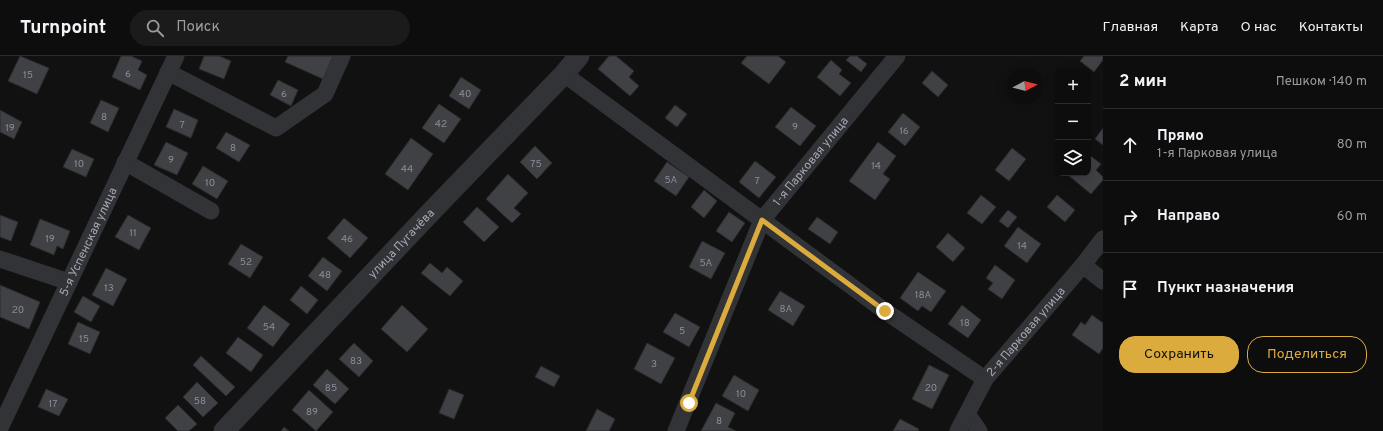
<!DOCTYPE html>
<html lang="ru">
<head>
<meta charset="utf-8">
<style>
	:root { --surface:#0d0d0e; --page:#1b1b1c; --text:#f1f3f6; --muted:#9a9c9e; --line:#2d2d2e; --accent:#dcab3e }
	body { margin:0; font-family:Overpass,sans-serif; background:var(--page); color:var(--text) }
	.controls { position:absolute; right:12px; top:12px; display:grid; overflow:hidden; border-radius:8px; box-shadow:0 2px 10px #0003 }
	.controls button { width:36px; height:36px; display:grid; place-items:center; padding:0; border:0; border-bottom:1px solid var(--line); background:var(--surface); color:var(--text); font:20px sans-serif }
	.compass { position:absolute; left:1007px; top:12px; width:36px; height:36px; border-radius:50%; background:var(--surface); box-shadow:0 2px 10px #0003; rotate:83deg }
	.stop { position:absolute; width:12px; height:12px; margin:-9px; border:3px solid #dcab3e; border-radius:50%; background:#fff }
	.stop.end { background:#dcab3e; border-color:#fff; box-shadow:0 1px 4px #0008 }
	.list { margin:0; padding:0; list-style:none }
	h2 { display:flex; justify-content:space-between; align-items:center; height:52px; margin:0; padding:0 16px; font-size:17px }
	h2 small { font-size:13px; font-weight:400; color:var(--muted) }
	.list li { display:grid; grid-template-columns:26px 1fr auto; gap:12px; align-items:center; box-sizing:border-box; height:72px; padding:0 16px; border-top:1px solid var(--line) }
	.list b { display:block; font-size:15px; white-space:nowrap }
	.list p { margin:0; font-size:13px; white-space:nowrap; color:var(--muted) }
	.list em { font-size:13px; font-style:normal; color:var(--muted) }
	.actions { display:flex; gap:8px; padding:12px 16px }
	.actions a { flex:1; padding:9px 0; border:1px solid var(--accent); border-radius:16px; text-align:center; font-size:14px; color:var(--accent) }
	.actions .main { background:var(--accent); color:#111 }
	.icon { flex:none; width:22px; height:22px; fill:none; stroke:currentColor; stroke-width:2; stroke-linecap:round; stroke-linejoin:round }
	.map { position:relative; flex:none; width:1103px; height:375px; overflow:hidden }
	header { display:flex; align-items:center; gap:24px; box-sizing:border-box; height:56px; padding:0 20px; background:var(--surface); border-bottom:1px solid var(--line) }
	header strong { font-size:19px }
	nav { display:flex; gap:22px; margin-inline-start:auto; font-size:14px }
	.search { width:280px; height:36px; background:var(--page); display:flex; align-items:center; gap:10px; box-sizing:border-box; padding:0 14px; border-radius:22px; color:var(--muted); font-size:15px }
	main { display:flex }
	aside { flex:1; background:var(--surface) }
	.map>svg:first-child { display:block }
</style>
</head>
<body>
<header>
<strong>Turnpoint</strong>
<div class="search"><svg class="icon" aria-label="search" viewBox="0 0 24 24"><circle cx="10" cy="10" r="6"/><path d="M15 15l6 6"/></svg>Поиск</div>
<nav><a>Главная</a><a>Карта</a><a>О нас</a><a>Контакты</a></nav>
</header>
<main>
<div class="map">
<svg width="1103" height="375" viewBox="0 0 1103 375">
	<rect width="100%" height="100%" fill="#111112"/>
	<g fill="#404145" stroke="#2b2b2e">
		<path d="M20,0L49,12L37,38L8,25Z"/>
		<path d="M121,0H131L142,5L138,14L147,19L140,34L112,21Z"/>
		<path d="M204,0H219L231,5L224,23L199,13Z"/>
		<path d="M288,0H333L323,23L285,6Z"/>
		<path d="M609,0H616L634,15L629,21L639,30L630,40L598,13Z"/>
		<path d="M747,0H778L786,6L769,28L741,7Z"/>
		<path d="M850,0H857L867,8L861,16L846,4Z"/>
		<path d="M1084,0H1103V4L1094,16L1080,5Z"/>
		<path d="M831,4L842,14L839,18L851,27L840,40L817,21Z"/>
		<path d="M932,15L948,29L938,41L922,27Z"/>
		<path d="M461,21L481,34L469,53L449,40Z"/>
		<path d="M278,24L298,34L291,50L270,39Z"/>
		<path d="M101,44L119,52L108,76L90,67Z"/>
		<path d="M439,48L461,63L444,87L422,72Z"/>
		<path d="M675,49L687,58L677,71L665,62Z"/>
		<path d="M791,51L816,70L800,90L775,71Z"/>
		<path d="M174,53L198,64L191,82L166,71Z"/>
		<path d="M0,54L22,66L14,83L0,76Z"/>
		<path d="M903,57L920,71L905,90L888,76Z"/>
		<path d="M1103,72V89L1095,83Z"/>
		<path d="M226,76L250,89L239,106L216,92Z"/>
		<path d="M411,82L433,98L408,134L385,118Z"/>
		<path d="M166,86L188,97L177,119L154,109Z"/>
		<path d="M878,86L896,100L883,118L890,123L875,144L849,125Z"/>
		<path d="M535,90L552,107L537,123L520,106Z"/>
		<path d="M1012,92L1026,103L1009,125L995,114Z"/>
		<path d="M72,93L94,103L86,121L63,111Z"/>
		<path d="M1088,98L1101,108L1096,114L1103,121V124L1091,138L1068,119L1070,117H1088Z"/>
		<path d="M755,105L776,121L759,142L739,126Z"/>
		<path d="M667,106L689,121L676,140L654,125Z"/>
		<path d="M203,110L228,125L217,143L192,128Z"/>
		<path d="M508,118L528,137L514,152L521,158L512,167L486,143Z"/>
		<path d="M704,134L717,145L704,162L691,151Z"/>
		<path d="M981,139L996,151L982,168L967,157Z"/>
		<path d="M1057,139L1075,154L1065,166L1047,151Z"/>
		<path d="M477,151L499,171L484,186L463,166Z"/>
		<path d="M1008,154L1017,161L1008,172L999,165Z"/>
		<path d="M729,156L745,167L732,186L716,175Z"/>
		<path d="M0,159L18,166L11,185L0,181Z"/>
		<path d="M128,159L151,172L139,194L115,181Z"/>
		<path d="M817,161L838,176L830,188L808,173Z"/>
		<path d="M344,162L368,182L350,202L327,182Z"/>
		<path d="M40,163L70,175L63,193L57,190L54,199L30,189Z"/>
		<path d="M1018,171L1041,188L1027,207L1004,190Z"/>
		<path d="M948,177L965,192L953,206L936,191Z"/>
		<path d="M702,185L725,197L711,223L689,211Z"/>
		<path d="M241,188L263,201L250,222L228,208Z"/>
		<path d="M323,201L342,215L327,235L308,220Z"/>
		<path d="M430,207L442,217L447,211L463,225L450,240L421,217Z"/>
		<path d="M995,209L1015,224L1002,243L988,233L993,227L986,222Z"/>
		<path d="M106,212L127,223L113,250L92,239Z"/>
		<path d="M918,216L946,235L931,256L922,250L918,255L900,242Z"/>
		<path d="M0,229L40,246L29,273L0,261Z"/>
		<path d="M301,230L318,244L307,258L290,244Z"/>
		<path d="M780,235L805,250L793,270L768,254Z"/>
		<path d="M83,240L100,250L91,266L74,256Z"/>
		<path d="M264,249L290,268L273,291L247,272Z"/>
		<path d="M402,249L428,273L407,296L381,273Z"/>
		<path d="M962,249L981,264L968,282L948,268Z"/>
		<path d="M675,257L700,271L689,291L663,276Z"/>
		<path d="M1092,259L1103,267V292L1099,298L1072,279L1081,266L1085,269Z"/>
		<path d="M78,266L100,276L90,298L68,288Z"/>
		<path d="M238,281L263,299L251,316L226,297Z"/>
		<path d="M354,287L373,305L359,321L339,303Z"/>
		<path d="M647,287L675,302L661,328L634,313Z"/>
		<path d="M201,300L235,331L226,340L193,309Z"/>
		<path d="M929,309L949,319L932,353L912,343Z"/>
		<path d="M541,310L560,320L554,331L535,321Z"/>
		<path d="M327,313L349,333L335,348L313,329Z"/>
		<path d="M734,319L759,334L748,355L722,340Z"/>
		<path d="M197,326L218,347L203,361L183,341Z"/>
		<path d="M46,333L68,343L59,360L38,351Z"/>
		<path d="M449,333L464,339L454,363L439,357Z"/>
		<path d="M309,334L333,356L316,375L292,354Z"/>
		<path d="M716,347L735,357L728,371L736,375H701Z"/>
		<path d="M178,349L197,368L189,375H178L165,362Z"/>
		<path d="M597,353L615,363L609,375H586Z"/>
		<path d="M900,363L919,373L918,375H893Z"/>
		<path d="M284,371L289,375H281Z"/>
	</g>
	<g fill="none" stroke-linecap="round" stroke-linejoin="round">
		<g stroke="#323336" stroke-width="17">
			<path d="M168,16L276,72L325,38L342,0"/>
			<path d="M564,18L885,255L985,323"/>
			<path d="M125,106L211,155"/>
			<path d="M0,203L69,226"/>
			<path d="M1083,209L1103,225"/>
			<path d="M968,359L979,375"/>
			<path id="s1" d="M0,372L176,0"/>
			<path id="s2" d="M676,375L762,164L897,0"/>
			<path id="s3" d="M958,375L985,323L1083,209L1103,183"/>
		</g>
		<path stroke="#323336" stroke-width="21" id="s4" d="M224,375L427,160L564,18L579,0"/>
	</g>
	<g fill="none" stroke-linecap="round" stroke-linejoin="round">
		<path stroke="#dcab3e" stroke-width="5" d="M689,347L762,164L885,255"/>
	</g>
	<g text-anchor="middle" stroke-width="3" stroke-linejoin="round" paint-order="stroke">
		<g font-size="10" fill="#8a8e96">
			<text x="128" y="21">6</text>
			<text x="28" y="22">15</text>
			<text x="284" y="41">6</text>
			<text x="465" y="41">40</text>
			<text x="104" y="64">8</text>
			<text x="441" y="71">42</text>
			<text x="182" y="72">7</text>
			<text x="795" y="74">9</text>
			<text x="10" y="75">19</text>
			<text x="904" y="78">16</text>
			<text x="233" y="95">8</text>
			<text x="171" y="107">9</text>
			<text x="79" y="111">10</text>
			<text x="536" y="111">75</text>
			<text x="876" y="113">14</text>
			<text x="407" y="116">44</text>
			<text x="671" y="127">5А</text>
			<text x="757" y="128">7</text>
			<text x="210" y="130">10</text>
			<text x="133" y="180">11</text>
			<text x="50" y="186">19</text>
			<text x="347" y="186">46</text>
			<text x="1022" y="193">14</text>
			<text x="246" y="209">52</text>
			<text x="706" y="210">5А</text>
			<text x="325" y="222">48</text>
			<text x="109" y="235">13</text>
			<text x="923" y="242">18А</text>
			<text x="786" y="256">8А</text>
			<text x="18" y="257">20</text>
			<text x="965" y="270">18</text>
			<text x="269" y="274">54</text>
			<text x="682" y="278">5</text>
			<text x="84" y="286">15</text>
			<text x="356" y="308">83</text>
			<text x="654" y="311">3</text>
			<text x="331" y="335">85</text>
			<text x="931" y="335">20</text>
			<text x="741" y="341">10</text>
			<text x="200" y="348">58</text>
			<text x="53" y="351">17</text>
			<text x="312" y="359">89</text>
			<text x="719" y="368">8</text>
		</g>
		<g font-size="12" fill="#a3a7b1" stroke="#0c0c0d">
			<text dy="4" stroke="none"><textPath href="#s2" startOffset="304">1-я Парковая улица</textPath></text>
			<text dy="4" stroke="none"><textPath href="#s1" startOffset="206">5-я Успенская улица</textPath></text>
			<text dy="4" stroke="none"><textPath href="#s4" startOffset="258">улица Пугачёва</textPath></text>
			<text dy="4" stroke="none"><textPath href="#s3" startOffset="121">2-я Парковая улица</textPath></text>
		</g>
	</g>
</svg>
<div class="controls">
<button>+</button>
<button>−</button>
<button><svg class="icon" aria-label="layers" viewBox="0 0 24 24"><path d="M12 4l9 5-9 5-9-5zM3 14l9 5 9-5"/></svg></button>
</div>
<svg class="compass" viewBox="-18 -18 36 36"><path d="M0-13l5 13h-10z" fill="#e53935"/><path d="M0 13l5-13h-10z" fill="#9a9c9e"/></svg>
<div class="stop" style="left:689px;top:347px"></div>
<div class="stop end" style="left:885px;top:255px"></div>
</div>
<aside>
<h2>2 мин<small>Пешком · 140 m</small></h2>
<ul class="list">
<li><svg class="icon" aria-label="ahead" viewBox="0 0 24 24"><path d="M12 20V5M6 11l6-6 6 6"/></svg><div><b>Прямо</b><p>1-я Парковая улица</p></div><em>80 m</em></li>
<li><svg class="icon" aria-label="right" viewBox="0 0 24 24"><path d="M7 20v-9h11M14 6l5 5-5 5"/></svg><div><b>Направо</b></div><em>60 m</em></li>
<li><svg class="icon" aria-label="arrive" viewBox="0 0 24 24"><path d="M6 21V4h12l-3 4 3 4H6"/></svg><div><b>Пункт назначения</b></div></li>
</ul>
<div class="actions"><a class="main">Сохранить</a><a>Поделиться</a></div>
</aside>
</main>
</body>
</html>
